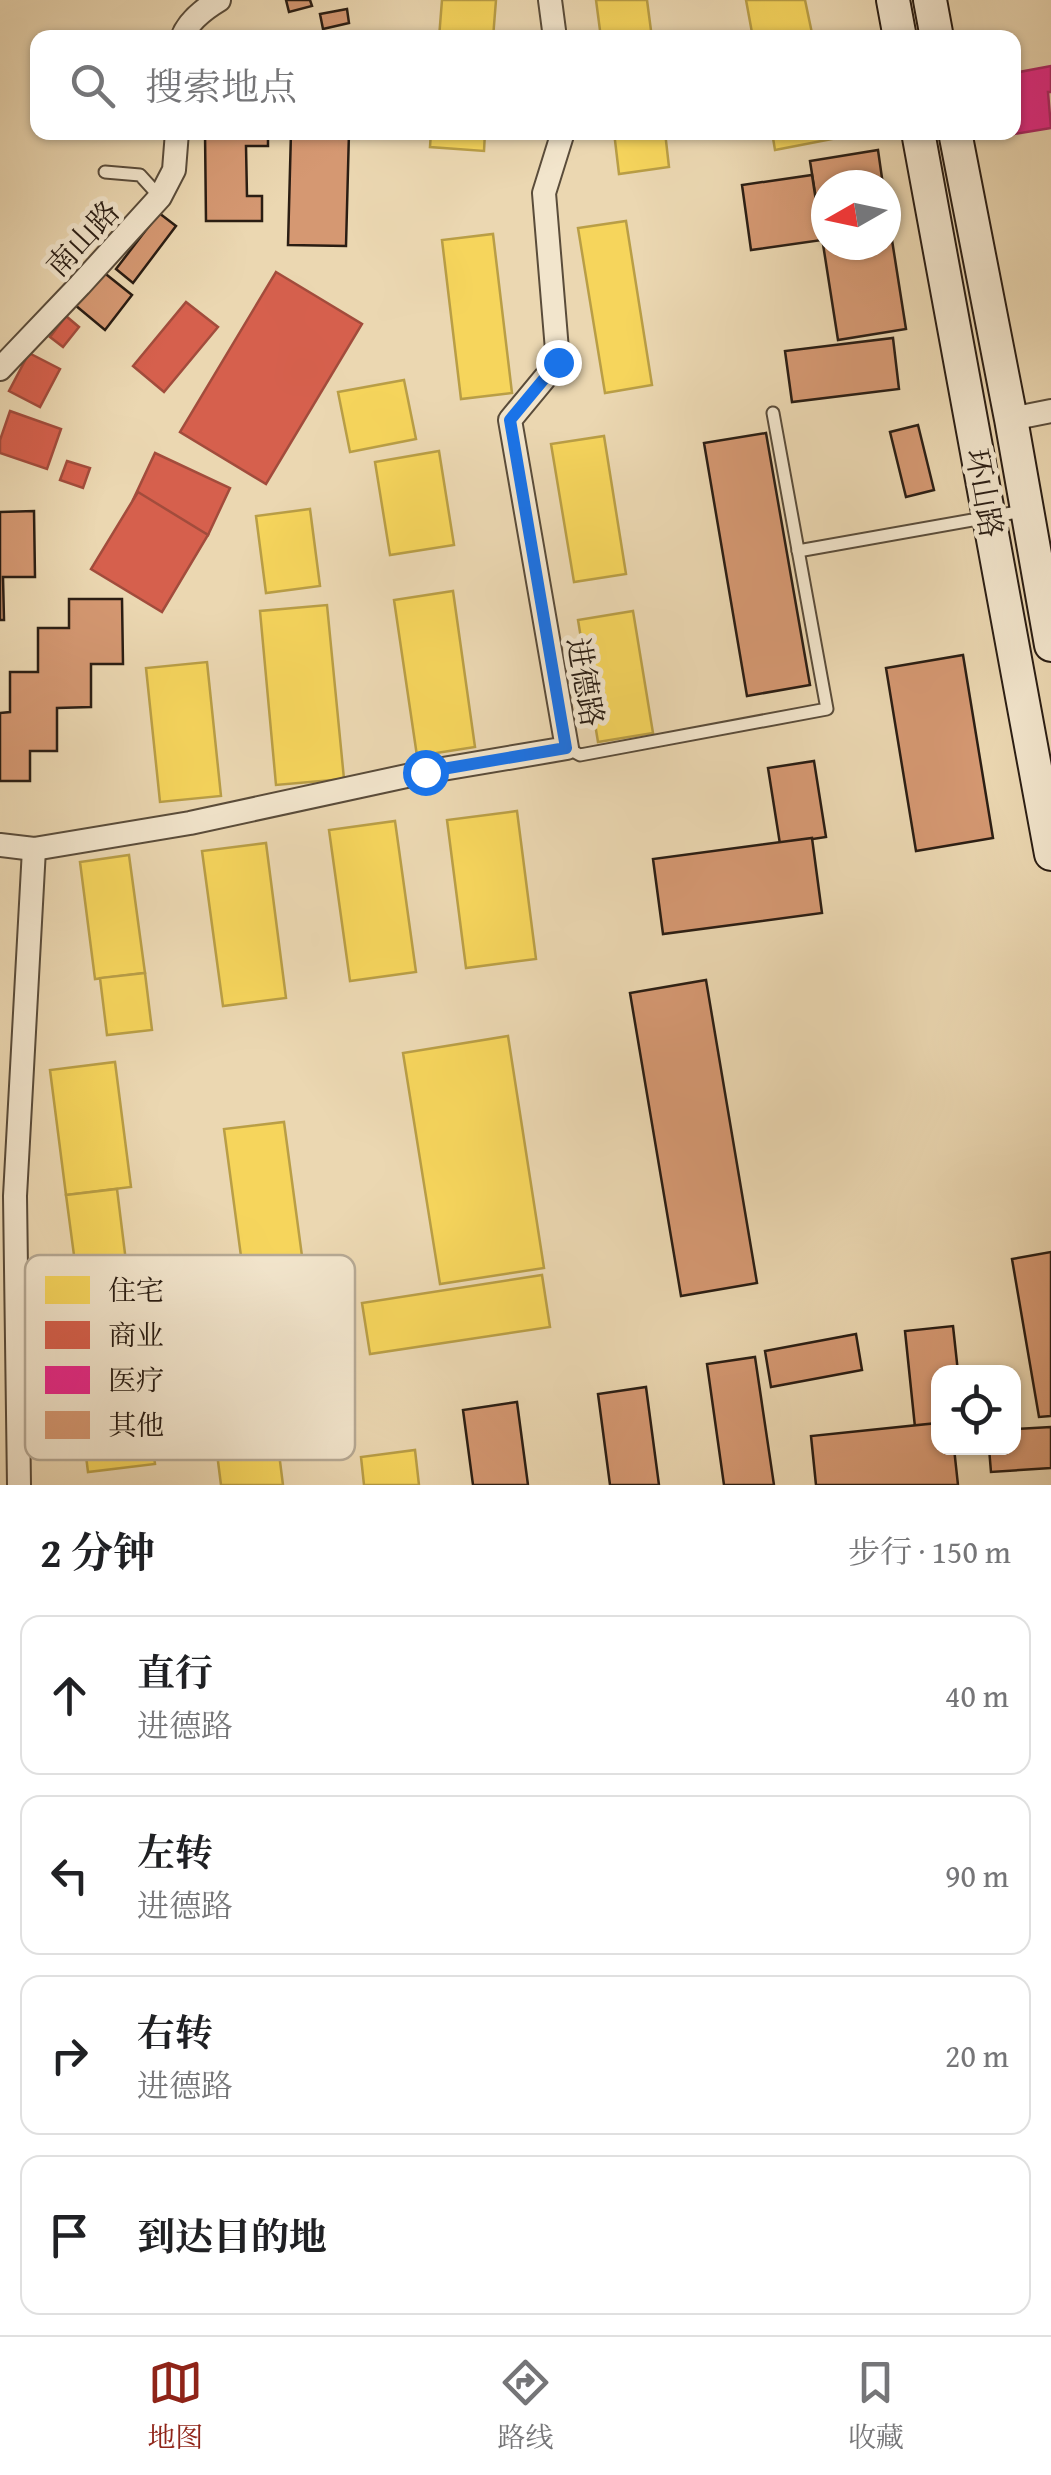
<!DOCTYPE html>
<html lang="zh">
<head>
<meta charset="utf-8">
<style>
	:root { --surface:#fff; --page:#f2f2f2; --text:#202124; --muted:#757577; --line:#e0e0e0; --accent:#8f2418 }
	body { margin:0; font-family:"Gentium Book Plus","Noto Serif SC",serif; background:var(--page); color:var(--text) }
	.controls { position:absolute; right:30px; bottom:30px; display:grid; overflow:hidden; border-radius:20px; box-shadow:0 2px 8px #0004 }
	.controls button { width:90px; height:90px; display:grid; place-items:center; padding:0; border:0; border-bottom:2px solid var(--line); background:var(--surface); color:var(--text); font:50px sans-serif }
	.compass { position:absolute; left:811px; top:170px; width:90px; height:90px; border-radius:50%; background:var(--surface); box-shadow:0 2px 8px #0004; rotate:261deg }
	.stop { position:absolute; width:30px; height:30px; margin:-22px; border:8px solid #1a73e8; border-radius:50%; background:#fff }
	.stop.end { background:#1a73e8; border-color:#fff; box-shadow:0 2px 10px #0008 }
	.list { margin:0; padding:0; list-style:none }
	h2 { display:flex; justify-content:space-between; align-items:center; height:130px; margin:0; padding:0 40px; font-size:42px }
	h2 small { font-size:32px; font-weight:400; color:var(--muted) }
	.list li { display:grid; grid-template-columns:65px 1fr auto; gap:30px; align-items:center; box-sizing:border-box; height:160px; margin:0 20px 20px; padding:0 20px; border:2px solid var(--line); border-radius:20px }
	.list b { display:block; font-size:38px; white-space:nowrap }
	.list p { margin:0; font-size:32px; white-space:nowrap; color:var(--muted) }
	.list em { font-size:32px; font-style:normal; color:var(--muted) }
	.icon { flex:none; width:55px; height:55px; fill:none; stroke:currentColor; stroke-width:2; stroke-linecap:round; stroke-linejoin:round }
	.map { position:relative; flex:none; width:1051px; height:1485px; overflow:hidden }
	.search { position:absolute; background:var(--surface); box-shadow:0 2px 8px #0004; left:30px; right:30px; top:30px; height:110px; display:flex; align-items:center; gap:25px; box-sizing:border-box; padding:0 35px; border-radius:20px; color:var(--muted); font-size:38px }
	.sheet { height:850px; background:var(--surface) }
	nav { display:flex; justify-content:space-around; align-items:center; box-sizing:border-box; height:140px; border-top:2px solid var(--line); background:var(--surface); font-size:28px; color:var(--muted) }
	nav a { display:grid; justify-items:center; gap:5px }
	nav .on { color:var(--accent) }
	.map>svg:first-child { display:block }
</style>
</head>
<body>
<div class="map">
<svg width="1051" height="1485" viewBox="0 0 1051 1485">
	<rect width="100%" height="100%" fill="#ebd7b1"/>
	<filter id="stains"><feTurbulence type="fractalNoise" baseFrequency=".002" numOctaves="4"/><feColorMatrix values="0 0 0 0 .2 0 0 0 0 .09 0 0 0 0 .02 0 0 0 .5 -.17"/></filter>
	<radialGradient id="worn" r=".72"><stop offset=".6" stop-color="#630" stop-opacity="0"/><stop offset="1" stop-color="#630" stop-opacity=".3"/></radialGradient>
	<g fill="#f6d55c" stroke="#b99e46" stroke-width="2.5">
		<path d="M442,0H496L493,38H439Z"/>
		<path d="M596,0H647L652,38H601Z"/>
		<path d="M746,0H805L813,38H753Z"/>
		<path d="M431,132H485L484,151L430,147Z"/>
		<path d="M614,132H665L669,167L619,174Z"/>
		<path d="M772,132H831L832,139L775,150Z"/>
		<path d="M626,221L652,385L605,393L578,228Z"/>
		<path d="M493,234L512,393L461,399L442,240Z"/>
		<path d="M404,380L416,439L350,452L338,392Z"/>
		<path d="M604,436L626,574L574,582L551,444Z"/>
		<path d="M439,451L454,545L390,555L375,462Z"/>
		<path d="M310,509L320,586L266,593L256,516Z"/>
		<path d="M453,591L475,747L417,756L394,600Z"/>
		<path d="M327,605L344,779L276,785L260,611Z"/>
		<path d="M633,611L653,733L598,742L578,620Z"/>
		<path d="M207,662L221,796L160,802L146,668Z"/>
		<path d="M517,811L536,959L466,968L447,820Z"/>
		<path d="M395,821L416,972L350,981L329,830Z"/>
		<path d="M266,843L286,998L223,1006L202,851Z"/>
		<path d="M129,855L145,973L95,979L80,862Z"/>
		<path d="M145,973L152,1030L107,1035L100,978Z"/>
		<path d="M508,1036L544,1268L440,1284L403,1053Z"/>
		<path d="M115,1062L131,1187L66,1195L50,1070Z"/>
		<path d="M284,1122L313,1338L253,1346L224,1129Z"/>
		<path d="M117,1189L131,1302L81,1308L66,1195Z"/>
		<path d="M542,1275L550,1327L370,1354L362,1303Z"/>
		<path d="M138,1336L155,1464L88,1472L72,1344Z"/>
		<path d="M271,1390L283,1485H221L210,1398Z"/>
		<path d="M415,1450L419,1485H364L361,1457Z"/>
	</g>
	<g fill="#d6604d" stroke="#a24c3c" stroke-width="2.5">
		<path d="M276,272L362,324L266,484L180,432Z"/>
		<path d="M186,302L218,327L164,392L133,366Z"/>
		<path d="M66,316L79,327L63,347L50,337Z"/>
		<path d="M29,353L60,369L40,407L9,391Z"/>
		<path d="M10,411L61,429L47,469L0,453V440Z"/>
		<path d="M155,453L230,488L208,535L133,500Z"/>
		<path d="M67,461L90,468L83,488L60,480Z"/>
		<path d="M138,492L208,535L162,612L91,569Z"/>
	</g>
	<path fill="#e7298a" stroke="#ae2566" stroke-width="2.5" d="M1051,66V92H1048L1051,128L1014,134V73Z"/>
	<g fill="#d59872" stroke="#2a1d13" stroke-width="2.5">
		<path d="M286,0H310L312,6L289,12Z"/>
		<path d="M347,9L349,23L323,29L320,14Z"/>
		<path d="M205,132H268V146H246L247,196H262V221H206Z"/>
		<path d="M291,132H349L346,246L288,245Z"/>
		<path d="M878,150L883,185H826V245H886V202L906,329L838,340L810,161Z"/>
		<path d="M812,175L822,240L751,250L742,185Z"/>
		<path d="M159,213L176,226L133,283L116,269Z"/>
		<path d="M102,271L132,295L105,330L75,305Z"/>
		<path d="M893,338L899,389L792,402L785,351Z"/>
		<path d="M918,425L934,490L906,497L890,432Z"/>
		<path d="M766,433L810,685L747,696L704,443Z"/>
		<path d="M34,511L35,577H3L4,620H0V512Z"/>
		<path d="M69,599H122L123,664H91V707L57,708V751H30V781H0V713L10,712V672H38V628H69Z"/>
		<path d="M963,655L993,838L916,851L886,668Z"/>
		<path d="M814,761L826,837L780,844L768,768Z"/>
		<path d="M812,838L822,913L663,934L653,859Z"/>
		<path d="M706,980L757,1283L681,1296L630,993Z"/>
		<path d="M1051,1252V1416L1039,1417L1012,1259Z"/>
		<path d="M953,1326L958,1372H938V1448H966L967,1450L918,1456L905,1331Z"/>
		<path d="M856,1334L862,1370L771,1387L765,1351Z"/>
		<path d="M755,1357L774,1485H724L707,1364Z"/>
		<path d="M646,1387L659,1485H610L598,1394Z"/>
		<path d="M517,1402L528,1485H473L463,1410Z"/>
		<path d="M938,1423V1448H954L958,1485H816L811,1436Z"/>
		<path d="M1051,1427V1468L991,1472L989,1448H1014V1429Z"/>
	</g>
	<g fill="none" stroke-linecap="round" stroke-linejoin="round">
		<g stroke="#5a4c3a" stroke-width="15">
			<g id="service">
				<path d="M105,172L140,175L160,197"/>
				<path d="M798,551L1023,511"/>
				<path d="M567,748L580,755L827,709L773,413"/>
			</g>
		</g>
		<g stroke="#5a4c3a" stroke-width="26">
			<g id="minor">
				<path d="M550,0L555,38"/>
				<path d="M182,38C188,21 204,9 219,0"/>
				<path d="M0,369L80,285L160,197L174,170L177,132"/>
				<path d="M1011,419L1051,411"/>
				<path d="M0,845L34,849L190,823L425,772L567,748L510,420L558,362L544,193L563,132"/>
				<path d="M19,1485L15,1196L34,849"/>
			</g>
		</g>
		<g stroke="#2a1d13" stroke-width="36">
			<g id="secondary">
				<path d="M893,0L900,38"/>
				<path d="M930,0L937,38"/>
				<path d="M918,132L1051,854"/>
				<path d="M955,132L1011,419L1051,645"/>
			</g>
		</g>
		<use href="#service" stroke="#f2e5cc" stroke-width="11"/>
		<use href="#minor" stroke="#f2e5cc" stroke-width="22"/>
		<use href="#secondary" stroke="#f2e5cc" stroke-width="32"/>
	</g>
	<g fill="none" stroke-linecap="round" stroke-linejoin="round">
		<path stroke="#1a73e8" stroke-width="12" d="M425,772L566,748L510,420L558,362"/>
	</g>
	<g text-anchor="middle" stroke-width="10" stroke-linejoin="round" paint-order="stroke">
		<g font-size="30" fill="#2a1d13" stroke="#f2e5cc">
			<text transform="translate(83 239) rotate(-47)" y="10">南山路</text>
			<text transform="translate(984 493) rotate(80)" y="10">环山路</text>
			<text transform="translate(585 682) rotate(80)" y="10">进德路</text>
		</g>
	</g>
	<rect x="25" y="1255" width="330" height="205" rx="15" fill="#f2e5cc" stroke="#b6a994" stroke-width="2.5"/>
	<rect x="45" y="1276" width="45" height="28" fill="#f6d55c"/>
	<rect x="45" y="1321" width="45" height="28" fill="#d6604d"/>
	<rect x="45" y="1366" width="45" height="28" fill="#e7298a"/>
	<rect x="45" y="1411" width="45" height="28" fill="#d59872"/>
	<g font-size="28" fill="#2a1d13">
		<text x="108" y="1300">住宅</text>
		<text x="108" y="1345">商业</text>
		<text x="108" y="1390">医疗</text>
		<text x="108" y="1435">其他</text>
	</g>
	<rect width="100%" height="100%" filter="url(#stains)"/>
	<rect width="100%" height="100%" fill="url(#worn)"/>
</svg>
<div class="controls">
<button><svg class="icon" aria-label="locate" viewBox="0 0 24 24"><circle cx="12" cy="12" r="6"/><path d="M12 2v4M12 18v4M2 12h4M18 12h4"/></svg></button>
</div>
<svg class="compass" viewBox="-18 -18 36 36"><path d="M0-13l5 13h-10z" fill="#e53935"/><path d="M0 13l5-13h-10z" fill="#757577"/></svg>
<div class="stop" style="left:425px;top:772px"></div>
<div class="stop end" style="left:558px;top:362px"></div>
<div class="search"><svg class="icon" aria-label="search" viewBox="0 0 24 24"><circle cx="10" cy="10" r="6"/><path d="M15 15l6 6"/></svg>搜索地点</div>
</div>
<section class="sheet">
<h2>2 分钟<small>步行 · 150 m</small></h2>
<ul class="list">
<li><svg class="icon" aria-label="ahead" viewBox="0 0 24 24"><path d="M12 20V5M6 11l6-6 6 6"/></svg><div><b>直行</b><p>进德路</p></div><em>40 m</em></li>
<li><svg class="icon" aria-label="left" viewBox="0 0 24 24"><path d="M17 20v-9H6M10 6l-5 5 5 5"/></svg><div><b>左转</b><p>进德路</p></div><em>90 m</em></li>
<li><svg class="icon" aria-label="right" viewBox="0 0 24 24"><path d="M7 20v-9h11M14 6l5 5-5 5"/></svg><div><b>右转</b><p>进德路</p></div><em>20 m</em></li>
<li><svg class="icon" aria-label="arrive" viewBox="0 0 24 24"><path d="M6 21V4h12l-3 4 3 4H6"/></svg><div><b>到达目的地</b></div></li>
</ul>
</section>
<nav>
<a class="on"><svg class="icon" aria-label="map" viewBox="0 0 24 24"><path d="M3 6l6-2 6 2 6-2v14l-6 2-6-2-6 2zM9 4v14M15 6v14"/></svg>地图</a>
<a><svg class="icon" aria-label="directions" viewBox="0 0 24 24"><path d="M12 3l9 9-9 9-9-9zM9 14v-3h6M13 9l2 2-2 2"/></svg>路线</a>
<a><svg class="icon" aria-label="saved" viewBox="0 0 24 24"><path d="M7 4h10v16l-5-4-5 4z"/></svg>收藏</a>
</nav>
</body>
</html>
